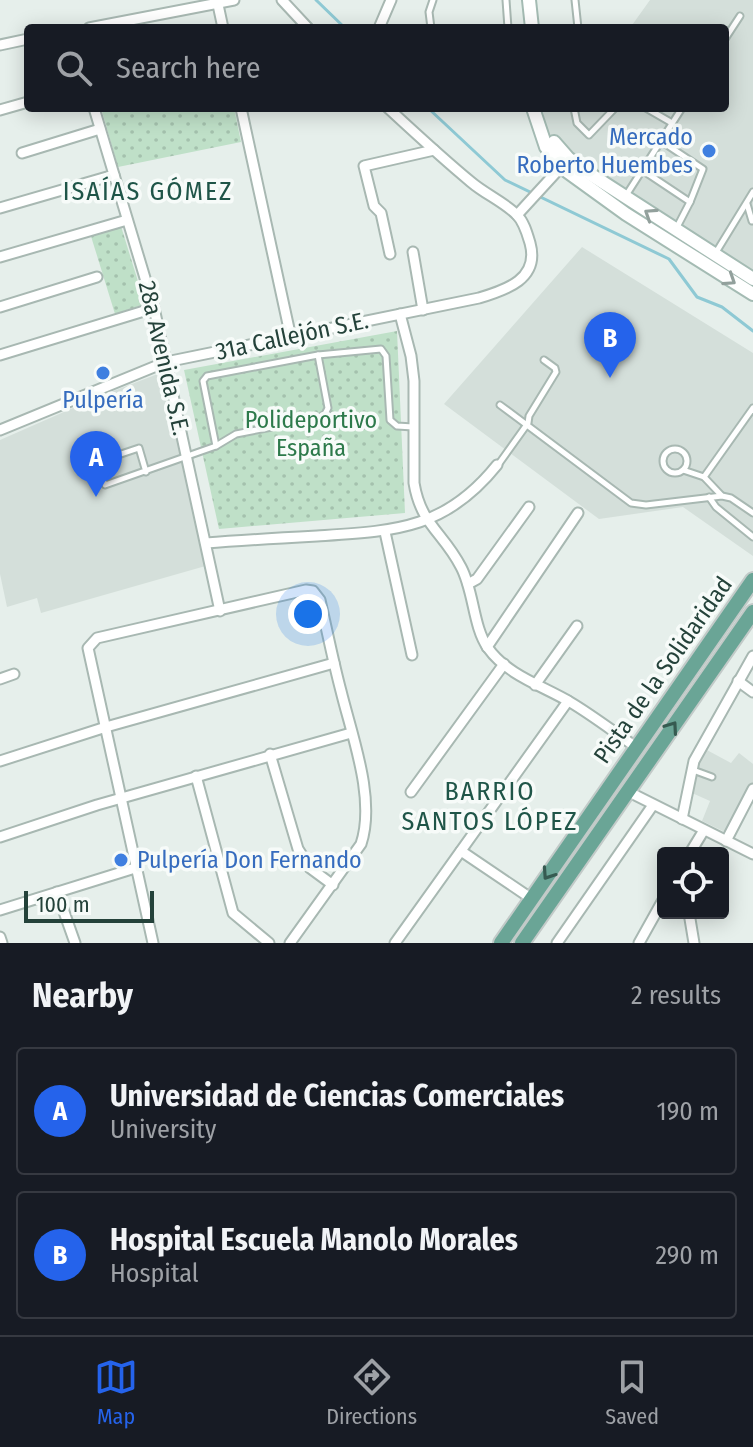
<!DOCTYPE html>
<html lang="en">
<head>
<meta charset="utf-8">
<style>
	:root { --surface:#171b24; --page:#20242c; --text:#f1f3f6; --muted:#9ea1a6; --line:#363941; --accent:#2563eb }
	body { margin:0; font-family:"Fira Sans Condensed",sans-serif; background:var(--page); color:var(--text) }
	.controls { position:absolute; right:24px; bottom:24px; display:grid; overflow:hidden; border-radius:8px; box-shadow:0 4px 20px #0003 }
	.controls button { width:72px; height:72px; display:grid; place-items:center; padding:0; border:0; border-bottom:2px solid var(--line); background:var(--surface); color:var(--text); font:40px sans-serif }
	.scale { position:absolute; left:24px; bottom:20px; width:130px; box-sizing:border-box; padding-left:8px; border:4px solid #24423a; border-top:0; font-size:22px; line-height:28px; white-space:nowrap; color:#24423a; -webkit-text-stroke:6px #f7fbf9; paint-order:stroke }
	.you { position:absolute; left:308px; top:614px; width:28px; height:28px; margin:-20px; border:6px solid #fff; border-radius:50%; background:#1a73e8; box-shadow:0 0 0 12px #1a73e833 }
	.badge { display:grid; place-items:center; width:52px; height:52px; border-radius:50%; background:var(--accent); color:#fff; font-size:26px; font-weight:700 }
	.pin { position:absolute; translate:-50% -66px; filter:drop-shadow(0 2px 4px #0008) }
	.pin::after { content:''; position:absolute; top:42px; width:28px; height:24px; background:inherit; clip-path:polygon(0 0,100% 0,50% 100%) }
	.list { margin:0; padding:0; list-style:none }
	h2 { display:flex; justify-content:space-between; align-items:center; height:104px; margin:0; padding:0 32px; font-size:34px }
	h2 small { font-size:26px; font-weight:400; color:var(--muted) }
	.list li { display:grid; grid-template-columns:52px 1fr auto; gap:24px; align-items:center; box-sizing:border-box; height:128px; margin:0 16px 16px; padding:0 16px; border:2px solid var(--line); border-radius:8px }
	.list b { display:block; font-size:30px; white-space:nowrap }
	.list p { margin:0; font-size:26px; white-space:nowrap; color:var(--muted) }
	.list em { font-size:26px; font-style:normal; color:var(--muted) }
	.icon { flex:none; width:44px; height:44px; fill:none; stroke:currentColor; stroke-width:2; stroke-linecap:round; stroke-linejoin:round }
	.map { position:relative; flex:none; width:753px; height:943px; overflow:hidden }
	.search { position:absolute; background:var(--surface); box-shadow:0 4px 20px #0003; left:24px; right:24px; top:24px; height:88px; display:flex; align-items:center; gap:20px; box-sizing:border-box; padding:0 28px; border-radius:8px; color:var(--muted); font-size:30px }
	.sheet { height:392px; background:var(--surface) }
	nav { display:flex; justify-content:space-around; align-items:center; box-sizing:border-box; height:112px; border-top:2px solid var(--line); background:var(--surface); font-size:22px; color:var(--muted) }
	nav a { display:grid; justify-items:center; gap:4px }
	nav .on { color:var(--accent) }
	.map>svg:first-child { display:block }
</style>
</head>
<body>
<div class="map">
<svg width="753" height="943" viewBox="0 0 753 943">
	<defs>
		<pattern id="park-dots" width="8" height="8" patternUnits="userSpaceOnUse" patternTransform="scale(2)"><rect width="8" height="8" fill="#bfe0c8"/><path d="M2 2h.1M6 6h.1" fill="none" stroke="#a4c1ad" stroke-width="1.8" stroke-linecap="round"/></pattern>
	</defs>
	<rect width="100%" height="100%" fill="#e6efeb"/>
	<g fill="#d4dfda">
		<path d="M650,0H753V279L675,230L554,142L547,129L542,108H725V28H630Z"/>
		<path d="M582,247L753,353V556L683,507L599,519L444,404Z"/>
		<path d="M163,372L209,565L41,613L37,598L7,607L0,574V440L98,397Z"/>
		<path d="M705,749L731,763L739,753L753,764V785L725,832L702,821L710,801L692,793L698,760Z"/>
	</g>
	<g fill="url(#park-dots)">
		<path d="M101,108H234L241,142L118,167Z"/>
		<path d="M120,223L145,304L115,314L90,233Z"/>
		<path d="M397,331L405,513L219,529L184,370Z"/>
	</g>
	<g fill="none" stroke-linecap="round" stroke-linejoin="round">
		<g stroke="#8ec9d4" stroke-width="3">
			<path d="M316,0L345,28"/>
			<path d="M428,108L505,180L669,259L697,297L722,307L753,331"/>
		</g>
		<g stroke="#a8b8b2" stroke-width="9">
			<g id="service">
				<path d="M506,0L508,28"/>
				<path d="M575,0L578,28"/>
				<path d="M431,28L429,12L433,0"/>
				<path d="M725,39L740,16"/>
				<path d="M574,108L577,123L589,135L615,108"/>
				<path d="M646,108L672,123"/>
				<path d="M661,141L703,169L690,202L676,229"/>
				<path d="M642,170L690,202"/>
				<path d="M625,197L682,108"/>
				<path d="M747,204L752,221"/>
				<path d="M715,254L753,192"/>
				<path d="M500,405L631,503L646,505L722,496L731,498L753,513"/>
				<path d="M216,446L203,381L207,376L318,355L381,349L386,356L390,420L397,426L413,427"/>
				<circle cx="675" cy="461" r="12"/>
				<path d="M498,465L528,423L529,416L556,372L555,368L544,360"/>
				<path d="M683,470L704,477L721,495"/>
				<path d="M146,472L139,448L97,462L105,485L216,446L236,434L319,418L325,414L328,408L318,355"/>
				<path d="M704,477L753,408"/>
				<path d="M709,497L716,507L753,537"/>
				<path d="M693,770L712,777"/>
			</g>
		</g>
		<g stroke="#a8b8b2" stroke-width="13">
			<g id="minor">
				<path d="M217,0L223,28"/>
				<path d="M282,0L308,28"/>
				<path d="M89,28L234,0"/>
				<path d="M379,28L391,0"/>
				<path d="M0,45L28,39"/>
				<path d="M94,108L154,308L220,611"/>
				<path d="M241,108L291,338"/>
				<path d="M0,110L28,102"/>
				<path d="M22,153L100,129"/>
				<path d="M0,208L114,175"/>
				<path d="M517,215L561,167"/>
				<path d="M413,252L423,310"/>
				<path d="M390,254L381,213L374,206L364,166L434,150"/>
				<path d="M0,257L127,220"/>
				<path d="M0,307L97,277"/>
				<path d="M400,314L411,356L414,381V483C421,525 443,532 461,567C474,591 473,627 488,648C507,675 543,686 570,702C592,715 614,732 636,747"/>
				<path d="M0,355L154,308"/>
				<path d="M0,430L166,362L479,298C506,290 540,279 530,243C527,233 524,222 517,215C504,202 485,194 471,182C443,159 415,133 388,108"/>
				<path d="M385,532L412,655"/>
				<path d="M206,543C243,540 280,538 317,536C394,531 445,530 497,465"/>
				<path d="M468,584L477,579L529,507"/>
				<path d="M487,647L578,513"/>
				<path d="M0,679L14,674"/>
				<path d="M738,681L753,692"/>
				<path d="M535,685L577,626"/>
				<path d="M270,754L298,849L310,868L333,885"/>
				<path d="M0,761L106,727L334,663"/>
				<path d="M196,776L233,913L269,943"/>
				<path d="M627,791L753,854"/>
				<path d="M411,792L504,664"/>
				<path d="M682,819L694,761L753,656"/>
				<path d="M0,837L97,805L351,733"/>
				<path d="M726,841L753,789"/>
				<path d="M461,851L532,899"/>
				<path d="M690,853L704,830"/>
				<path d="M57,892L75,943"/>
				<path d="M0,910L135,868"/>
				<path d="M689,913L694,943"/>
				<path d="M0,937L2,943"/>
				<path d="M153,943L88,648L97,638L306,590L313,591L320,600C327,630 333,661 341,691C352,736 376,799 361,844L290,943"/>
				<path d="M395,943L568,701"/>
				<path d="M557,943L653,805"/>
				<path d="M639,943L663,900"/>
			</g>
		</g>
		<g stroke="#a4bbb3" stroke-width="16">
			<g id="secondary">
				<path d="M529,0L532,28"/>
				<path d="M533,108L546,147L561,167L626,214L753,294"/>
				<path d="M554,142L568,158L590,174L753,279"/>
			</g>
		</g>
		<g stroke="#c2cac8" stroke-width="18">
			<g id="primary">
				<path d="M501,943L753,580"/>
				<path d="M522,943L753,612"/>
			</g>
		</g>
		<use href="#service" stroke="#fff" stroke-width="5"/>
		<use href="#minor" stroke="#fff" stroke-width="9"/>
		<use href="#secondary" stroke="#fff" stroke-width="12"/>
		<use href="#primary" stroke="#6aa596" stroke-width="14"/>
	</g>
	<defs><path id="oneway-chevron" d="M-2-3.5L2.5 0L-2 3.5" fill="none" stroke-width="1.6" stroke-linecap="round" stroke-linejoin="round" transform="scale(2)"/></defs>
	<g stroke="#92a09c">
		<use href="#oneway-chevron" transform="translate(650 214) rotate(-147)"/>
		<use href="#oneway-chevron" transform="translate(730 280) rotate(33)"/>
	</g>
	<g stroke="#365b51">
		<use href="#oneway-chevron" transform="translate(672 727) rotate(-55)"/>
		<use href="#oneway-chevron" transform="translate(548 874) rotate(124)"/>
	</g>
	<g fill="#3f7fe0" stroke="#f7fbf9" stroke-width="3">
		<circle cx="709" cy="151" r="8"/>
		<circle cx="103" cy="373" r="8"/>
		<circle cx="121" cy="860" r="8"/>
	</g>
	<g text-anchor="middle" stroke-width="7" stroke-linejoin="round" paint-order="stroke">
		<g font-size="24" fill="#366cbe" stroke="#f7fbf9" text-anchor="end">
			<text x="693" y="145">Mercado<tspan x="693" dy="28">Roberto Huembes</tspan></text>
			<text x="103" y="408" text-anchor="middle">Pulpería</text>
			<text x="137" y="868" text-anchor="start">Pulpería Don Fernando</text>
		</g>
		<g font-size="24" fill="#24423a" stroke="#f7fbf9">
			<text transform="translate(292 336) rotate(-12)" y="8">31a Callejón S.E.</text>
			<text transform="translate(164 358) rotate(77)" y="8">28a Avenida S.E.</text>
			<text transform="translate(663 670) rotate(-55)" y="8">Pista de la Solidaridad</text>
		</g>
		<g font-size="24" fill="#2d7a4b" stroke="#f7fbf9">
			<text x="311" y="428">Polideportivo<tspan x="311" dy="28">España</tspan></text>
		</g>
		<g font-size="26" letter-spacing="2" fill="#1f5548" stroke="#f7fbf9">
			<text x="148" y="200">ISAÍAS GÓMEZ</text>
			<text x="490" y="800">BARRIO<tspan x="490" dy="30">SANTOS LÓPEZ</tspan></text>
		</g>
	</g>
</svg>
<div class="controls">
<button><svg class="icon" aria-label="locate" viewBox="0 0 24 24"><circle cx="12" cy="12" r="6"/><path d="M12 2v4M12 18v4M2 12h4M18 12h4"/></svg></button>
</div>
<div class="scale">100 m</div>
<div class="you"></div>
<div class="pin badge" style="left:96px;top:497px">A</div>
<div class="pin badge" style="left:610px;top:378px">B</div>
<div class="search"><svg class="icon" aria-label="search" viewBox="0 0 24 24"><circle cx="10" cy="10" r="6"/><path d="M15 15l6 6"/></svg>Search here</div>
</div>
<section class="sheet">
<h2>Nearby<small>2 results</small></h2>
<ul class="list">
<li><span class="badge">A</span><div><b>Universidad de Ciencias Comerciales</b><p>University</p></div><em>190 m</em></li>
<li><span class="badge">B</span><div><b>Hospital Escuela Manolo Morales</b><p>Hospital</p></div><em>290 m</em></li>
</ul>
</section>
<nav>
<a class="on"><svg class="icon" aria-label="map" viewBox="0 0 24 24"><path d="M3 6l6-2 6 2 6-2v14l-6 2-6-2-6 2zM9 4v14M15 6v14"/></svg>Map</a>
<a><svg class="icon" aria-label="directions" viewBox="0 0 24 24"><path d="M12 3l9 9-9 9-9-9zM9 14v-3h6M13 9l2 2-2 2"/></svg>Directions</a>
<a><svg class="icon" aria-label="saved" viewBox="0 0 24 24"><path d="M7 4h10v16l-5-4-5 4z"/></svg>Saved</a>
</nav>
</body>
</html>
